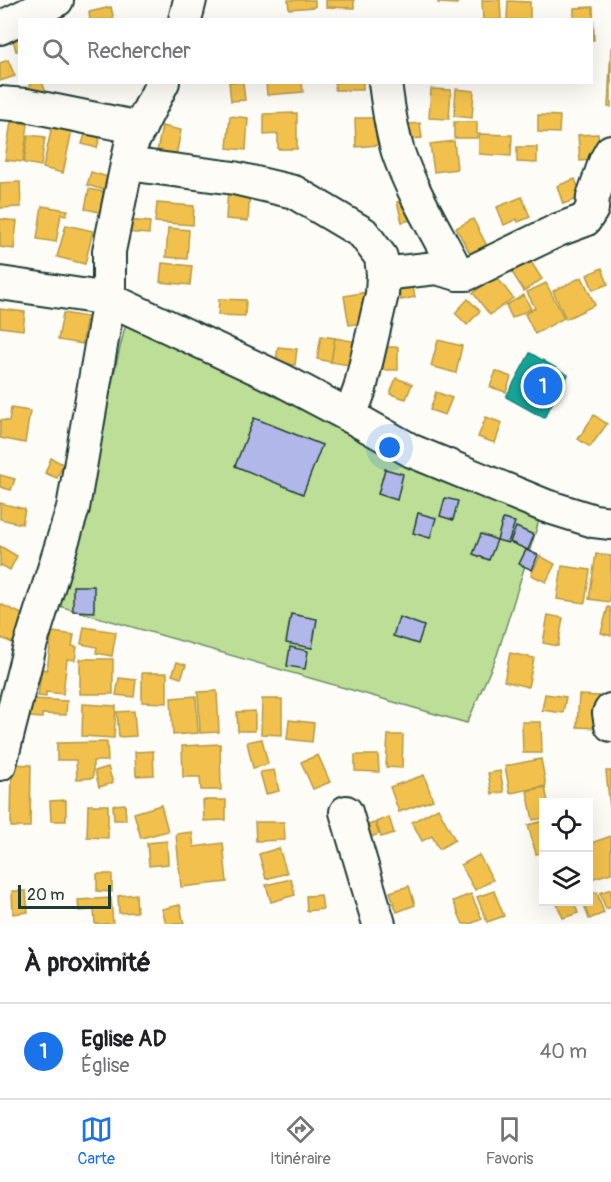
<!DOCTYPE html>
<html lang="fr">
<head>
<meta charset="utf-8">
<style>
	:root { --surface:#fff; --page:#f6f6f6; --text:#202124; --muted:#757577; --line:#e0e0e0; --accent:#1a73e8 }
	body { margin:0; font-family:Pangolin,sans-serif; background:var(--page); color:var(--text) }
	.controls { position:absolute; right:18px; bottom:18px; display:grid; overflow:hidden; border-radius:0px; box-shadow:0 6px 24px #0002 }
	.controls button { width:54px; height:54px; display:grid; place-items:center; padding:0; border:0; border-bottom:2px solid var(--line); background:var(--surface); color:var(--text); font:30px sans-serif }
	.scale { position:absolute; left:18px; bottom:15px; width:93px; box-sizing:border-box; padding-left:6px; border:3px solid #1f3d34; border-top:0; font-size:16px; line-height:21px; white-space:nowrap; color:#1f3d34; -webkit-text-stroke:4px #fdfcf7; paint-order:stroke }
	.you { position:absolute; left:390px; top:448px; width:21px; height:21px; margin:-15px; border:4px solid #fff; border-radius:50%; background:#1a73e8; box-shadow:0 0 0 9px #1a73e833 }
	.badge { display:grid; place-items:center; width:39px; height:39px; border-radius:50%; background:var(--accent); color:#fff; font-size:20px; font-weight:700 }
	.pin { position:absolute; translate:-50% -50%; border:3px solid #fff; box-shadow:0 2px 6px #0006 }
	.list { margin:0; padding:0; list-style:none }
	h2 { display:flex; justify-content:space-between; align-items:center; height:78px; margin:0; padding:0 24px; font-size:26px }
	h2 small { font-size:20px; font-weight:400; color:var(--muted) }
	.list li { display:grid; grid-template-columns:39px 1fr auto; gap:18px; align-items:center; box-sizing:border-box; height:96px; padding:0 24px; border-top:2px solid var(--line) }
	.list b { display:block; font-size:22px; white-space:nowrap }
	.list p { margin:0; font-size:20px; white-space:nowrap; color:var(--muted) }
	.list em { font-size:20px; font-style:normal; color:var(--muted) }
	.icon { flex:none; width:33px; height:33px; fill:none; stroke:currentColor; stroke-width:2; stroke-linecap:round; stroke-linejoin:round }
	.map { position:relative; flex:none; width:611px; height:924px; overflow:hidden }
	.search { position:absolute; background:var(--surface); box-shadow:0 6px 24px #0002; left:18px; right:18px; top:18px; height:66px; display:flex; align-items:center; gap:15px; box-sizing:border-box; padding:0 21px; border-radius:0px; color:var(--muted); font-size:22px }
	.sheet { height:174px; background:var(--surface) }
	nav { display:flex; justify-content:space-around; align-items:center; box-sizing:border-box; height:84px; border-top:2px solid var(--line); background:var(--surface); font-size:16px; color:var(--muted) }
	nav a { display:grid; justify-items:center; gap:3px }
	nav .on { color:var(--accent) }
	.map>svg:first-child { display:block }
</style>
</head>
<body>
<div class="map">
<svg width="611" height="924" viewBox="0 0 611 924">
	<rect width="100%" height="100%" fill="#fdfcf7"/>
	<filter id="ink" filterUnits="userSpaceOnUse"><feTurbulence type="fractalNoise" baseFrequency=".0167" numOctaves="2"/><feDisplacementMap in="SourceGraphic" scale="12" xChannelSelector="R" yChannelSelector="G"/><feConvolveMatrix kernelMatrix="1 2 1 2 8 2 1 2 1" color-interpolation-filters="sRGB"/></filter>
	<g filter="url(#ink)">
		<path fill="#bdde96" stroke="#6e8e65" stroke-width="1.5" d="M128,314L543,508L497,655L467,723L59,606Z"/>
		<g fill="#f2c14e" stroke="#b39946" stroke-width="1.5">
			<path d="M288,0H315V7L289,9Z"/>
			<path d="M326,0H354V8L326,7Z"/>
			<path d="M438,0H458L457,4L438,3Z"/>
			<path d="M482,0H500L501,20H483Z"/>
			<path d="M508,1L530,2V20H507Z"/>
			<path d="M111,7L114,20H90L89,12Z"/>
			<path d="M593,7L594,40H592V20H574V8Z"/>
			<path d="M20,33V50L16,51L12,35Z"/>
			<path d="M611,47V107H608Z"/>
			<path d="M8,60L15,76L0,81V63Z"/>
			<path d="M35,82H42L47,95L36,100L29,85Z"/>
			<path d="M229,82H243L245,100L231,101Z"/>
			<path d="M266,82H302L303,92L267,95Z"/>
			<rect x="335" y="82" width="28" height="8"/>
			<path d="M431,89L451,90L449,119L429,118Z"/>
			<path d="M456,89L474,91L472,118L454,116Z"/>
			<path d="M297,113V149H278V134L264,135V114Z"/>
			<path d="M538,115L560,116L559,133L538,132Z"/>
			<path d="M230,116L248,118L246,150L227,148Z"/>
			<path d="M355,118H377L378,145L356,147Z"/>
			<path d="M53,121L73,125L63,173L43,168Z"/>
			<path d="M11,122L28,124L23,162L5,160Z"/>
			<rect x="454" y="122" width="23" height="16"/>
			<path d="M420,123L422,138L401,140L400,125Z"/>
			<path d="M162,126L181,130L175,161L156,157Z"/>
			<path d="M87,128L101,132L97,148L82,144Z"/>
			<path d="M479,134L512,135L511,156L479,154Z"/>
			<path d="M598,134L600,159L580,161L578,135Z"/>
			<path d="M28,135L45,137L41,166L24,163Z"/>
			<path d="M454,141L457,169L434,172L430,144Z"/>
			<path d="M517,147H537V163L517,162Z"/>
			<path d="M91,172L111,178L108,191L87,185Z"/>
			<path d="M575,179L582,197L563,204L557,186Z"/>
			<path d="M20,182L21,207L0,208V183Z"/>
			<path d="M228,188L250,190L248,221L226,219Z"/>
			<path d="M89,189L104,192L100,212L85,209Z"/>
			<path d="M522,197L530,217L518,222L517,219L504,225L497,207Z"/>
			<path d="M410,198L416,219L402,222L397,202Z"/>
			<path d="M157,203L194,206L193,225L155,222Z"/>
			<path d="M42,206L68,210L66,215L61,214L56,242L37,239Z"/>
			<path d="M0,219L17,221L14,249L0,247Z"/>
			<path d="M473,219L487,246L471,255L456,228Z"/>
			<path d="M127,220L150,222L149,234L125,232Z"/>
			<path d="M66,225L93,231L85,264L57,257Z"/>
			<path d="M168,228L189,230L187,259L166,257Z"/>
			<path d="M524,251L542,279L524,291L506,263Z"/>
			<path d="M162,263L192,266L190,285L160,282Z"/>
			<path d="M602,268L608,284L593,290L587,275Z"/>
			<path d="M411,276L415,297L401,300L397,279Z"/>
			<path d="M496,276L513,298L490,315L473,293Z"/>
			<path d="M582,277L595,305L566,319L553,291Z"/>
			<path d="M546,283L564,318L535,334L525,314L535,308L527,292Z"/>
			<path d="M367,292L363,323L349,325L344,296Z"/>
			<path d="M524,295L531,309L512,318L506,305Z"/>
			<path d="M219,299L246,300L245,316L218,315Z"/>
			<path d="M468,299L480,311L467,325L455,313Z"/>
			<path d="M0,309L25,312L23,330L0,327Z"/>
			<path d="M63,313L87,317L82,344L58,340Z"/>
			<path d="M321,336L335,338L331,362L317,359Z"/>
			<path d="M335,338L358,342L354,366L331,362Z"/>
			<path d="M438,340L462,346L456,373L431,366Z"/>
			<path d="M278,347L297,349L295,365L276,362Z"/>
			<path d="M378,347H398V370H377Z"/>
			<path d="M496,371L511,377L506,392L490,387Z"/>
			<path d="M396,378L412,384L406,399L390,394Z"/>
			<path d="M436,392L452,398L445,415L430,410Z"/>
			<path d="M11,408L30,411L25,443L0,438V420L9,421Z"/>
			<path d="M594,415L607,424L590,447L578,439Z"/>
			<path d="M486,417L502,423L495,443L478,437Z"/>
			<path d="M51,458L63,464L57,478L45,473Z"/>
			<path d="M0,475L15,479L11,490L0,487Z"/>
			<path d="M0,503L25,509L22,524L0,519Z"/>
			<path d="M0,546L17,556L10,570L1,565L0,567Z"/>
			<path d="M596,554L611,556L610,602L589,599Z"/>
			<path d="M540,556L555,564L546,582L531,575Z"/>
			<path d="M562,566L590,570L585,603L557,599Z"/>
			<path d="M0,604L29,617L16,645L2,638L0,643Z"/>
			<path d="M608,607L611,608V636L601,633Z"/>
			<path d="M548,615L563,618L558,646L543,643Z"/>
			<path d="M84,627L116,632L112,656L96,653L97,647L81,644Z"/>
			<path d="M52,632L74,635L72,646L77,647L75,660L67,659L63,694L46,692V697L38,696L42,669L47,670Z"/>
			<path d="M510,653L534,658L528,687L504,681Z"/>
			<rect x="80" y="659" width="33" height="35"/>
			<path d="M177,662L186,665L181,678L172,675Z"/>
			<path d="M142,673H167V703L142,702Z"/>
			<path d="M119,678L136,680L134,697L116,695Z"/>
			<path d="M217,691L219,732L200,733L198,692Z"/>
			<path d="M545,694L566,697L563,713L542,710Z"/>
			<path d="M579,695L599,696L597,728L577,727Z"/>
			<path d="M196,696L198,733L173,735L171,698Z"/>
			<path d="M32,699L67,701L66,715L42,714V718L30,717Z"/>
			<path d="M262,699H282V735L261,734Z"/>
			<path d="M83,704L116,706L114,738L82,736Z"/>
			<path d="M134,711L136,736L119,737L117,712Z"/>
			<path d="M255,711V731H238L237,712Z"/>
			<path d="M289,720L314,723L312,742L287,739Z"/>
			<path d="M522,722H541L542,753H523Z"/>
			<path d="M388,735H403L402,768L386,767Z"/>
			<path d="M262,739L268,764L253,768L247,742Z"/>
			<path d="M107,742L108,761H93V778L77,779L76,760H57V743Z"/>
			<path d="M220,744L221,790H201L200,777H183L182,746Z"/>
			<path d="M153,751L154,775L136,776L135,752Z"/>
			<path d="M318,755L330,782L313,789L301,762Z"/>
			<path d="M355,755H378L379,772L355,771Z"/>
			<path d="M541,759L546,786L510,793L505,766Z"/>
			<path d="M12,764L31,765L30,827H11Z"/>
			<path d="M108,767L113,783L99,787L95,771Z"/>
			<path d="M274,770L279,791L266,794L260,772Z"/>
			<path d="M500,771L504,792L492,794L488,773Z"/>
			<path d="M606,771H611V808H610Z"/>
			<path d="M424,775L433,800L399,812L390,787Z"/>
			<path d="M545,787L548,802H544V818L533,820L527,791Z"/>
			<path d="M66,800V821H51L50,801Z"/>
			<path d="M203,800H226V820L204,821Z"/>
			<path d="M125,804L126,820H114L113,805Z"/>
			<path d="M88,805H108V838L87,837Z"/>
			<path d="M161,805L168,831L141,838L134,813Z"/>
			<path d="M438,808L455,840L439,849L432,836L422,841L412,822Z"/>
			<path d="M389,817L394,833L381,837L376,822Z"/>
			<path d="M544,821V852L536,854L528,825Z"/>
			<path d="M255,822H284L285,840L256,841Z"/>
			<path d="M375,823L379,834L362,840L357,828Z"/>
			<path d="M192,832L194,847L223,843L227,882L181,887L176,834Z"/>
			<path d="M611,836V873L588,880V844Z"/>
			<path d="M167,841L168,864L149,866L147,843Z"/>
			<path d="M279,848L287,873L266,879L259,854Z"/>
			<path d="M479,855L493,880L475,890L461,865Z"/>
			<path d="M97,874H112V892L97,891Z"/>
			<path d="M291,879L295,895L271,902L266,885Z"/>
			<path d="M409,886L415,905L397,912L390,892Z"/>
			<path d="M611,889V907L606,909L600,893Z"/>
			<path d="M12,891H26L28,912L13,914Z"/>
			<path d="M494,891L504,916L487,922L477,897Z"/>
			<path d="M597,892L604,913L589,919L583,902H588V895Z"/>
			<path d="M136,894L137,912L119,913L118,896Z"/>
			<path d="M471,894L482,919L470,924H463L453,901Z"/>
			<path d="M321,895L323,909L307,911L306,896Z"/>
			<path d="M111,898L113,924H95L94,910L79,911L78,900Z"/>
			<path d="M556,902H574L578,913L563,918Z"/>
			<path d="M180,905L184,924H166L162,909Z"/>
		</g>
		<path fill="#17a398" stroke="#19847a" stroke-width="1.5" d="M530,353L568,375L544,418L506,397Z"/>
		<g fill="#b1b8e9" stroke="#1f3d34" stroke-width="1.5">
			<path d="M254,418L322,445L303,494L235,466Z"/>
			<path d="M385,469L403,474L397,500L378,494Z"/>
			<path d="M445,498L458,501L453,520L440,516Z"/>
			<path d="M418,513L436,518L430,538L413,533Z"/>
			<path d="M503,519L515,522L508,543L497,540Z"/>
			<path d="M516,527L534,535L528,550L510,542Z"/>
			<path d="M481,534L497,540L489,560L473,554Z"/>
			<path d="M526,550L538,555L532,570L519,564Z"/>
			<path d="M73,586H94V612L73,611Z"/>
			<path d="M291,614L317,619L312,648L286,643Z"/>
			<path d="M399,617L424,626L418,644L393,636Z"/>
			<path d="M290,647L308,651L305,669L287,666Z"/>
		</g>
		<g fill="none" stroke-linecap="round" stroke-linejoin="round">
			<g stroke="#1f3d34" stroke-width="36">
				<g id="street">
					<path d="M185,20L190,0"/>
					<path d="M0,28L57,0"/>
					<path d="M385,82C388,106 391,129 398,152C412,193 438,234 458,274"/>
					<path d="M0,103L26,105L140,128"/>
					<path d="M127,164L234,178L294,192L363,233L381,257L383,274L382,294L360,389L350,416"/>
					<path d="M383,274L436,268L458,274H467L558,230L585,220L592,209L593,197L605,162L611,151"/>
					<path d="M0,283L109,299L280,379L350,416L412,451L546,506L594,521L611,523"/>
					<path d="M611,710L609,713L611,725"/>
					<path d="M0,764L30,646L73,508L109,299V251L131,145L163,82"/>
					<path d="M346,812L379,924"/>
				</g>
			</g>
			<use href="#street" stroke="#fdfcf7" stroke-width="32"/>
		</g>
	</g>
</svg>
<div class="controls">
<button><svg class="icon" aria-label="locate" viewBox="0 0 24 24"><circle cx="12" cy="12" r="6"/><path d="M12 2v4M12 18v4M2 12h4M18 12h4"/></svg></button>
<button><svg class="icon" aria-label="layers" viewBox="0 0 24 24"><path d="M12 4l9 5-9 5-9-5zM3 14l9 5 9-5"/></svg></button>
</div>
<div class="scale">20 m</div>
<div class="you"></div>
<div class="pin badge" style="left:543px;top:386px">1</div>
<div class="search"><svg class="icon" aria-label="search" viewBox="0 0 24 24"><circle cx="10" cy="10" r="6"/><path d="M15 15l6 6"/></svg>Rechercher</div>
</div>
<section class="sheet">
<h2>À proximité<small></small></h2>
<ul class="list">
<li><span class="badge">1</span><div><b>Eglise AD</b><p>Église</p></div><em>40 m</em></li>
</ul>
</section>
<nav>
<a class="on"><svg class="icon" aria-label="map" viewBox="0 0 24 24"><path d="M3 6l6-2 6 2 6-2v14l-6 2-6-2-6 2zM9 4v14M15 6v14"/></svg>Carte</a>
<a><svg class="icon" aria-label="directions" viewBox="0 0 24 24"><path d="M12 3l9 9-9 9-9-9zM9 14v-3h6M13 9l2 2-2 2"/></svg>Itinéraire</a>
<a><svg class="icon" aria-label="saved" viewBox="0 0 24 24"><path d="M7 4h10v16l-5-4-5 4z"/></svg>Favoris</a>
</nav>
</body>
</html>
